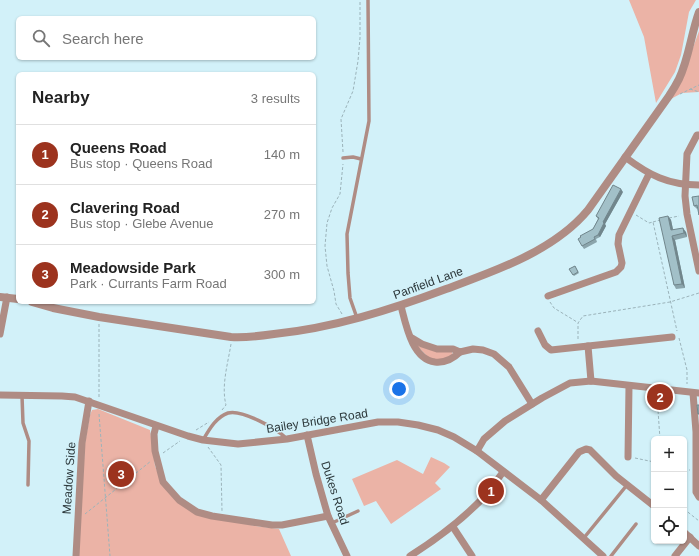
<!DOCTYPE html>
<html lang="en">
<head>
<meta charset="utf-8">
<style>
	:root { --surface:#fff; --page:#f2f2f2; --text:#222; --muted:#767676; --line:#e0e0e0; --accent:#9c331e }
	body { margin:0; font-family:Helvetica,sans-serif; background:var(--page); color:var(--text) }
	.controls { position:absolute; right:12px; bottom:12px; display:grid; overflow:hidden; border-radius:6px; box-shadow:0 1px 3px #0004 }
	.controls button { width:36px; height:36px; display:grid; place-items:center; padding:0; border:0; border-bottom:1px solid var(--line); background:var(--surface); color:var(--text); font:20px sans-serif }
	.you { position:absolute; left:399px; top:389px; width:14px; height:14px; margin:-10px; border:3px solid #fff; border-radius:50%; background:#1a73e8; box-shadow:0 0 0 6px #1a73e833 }
	.badge { display:grid; place-items:center; width:26px; height:26px; border-radius:50%; background:var(--accent); color:#fff; font-size:13px; font-weight:700 }
	.pin { position:absolute; translate:-50% -50%; border:2px solid #fff; box-shadow:0 1px 4px #0006 }
	.list { margin:0; padding:0; list-style:none }
	h2 { display:flex; justify-content:space-between; align-items:center; height:52px; margin:0; padding:0 16px; font-size:17px }
	h2 small { font-size:13px; font-weight:400; color:var(--muted) }
	.list li { display:grid; grid-template-columns:26px 1fr auto; gap:12px; align-items:center; box-sizing:border-box; height:60px; padding:0 16px; border-top:1px solid var(--line) }
	.list b { display:block; font-size:15px; white-space:nowrap }
	.list p { margin:0; font-size:13px; white-space:nowrap; color:var(--muted) }
	.list em { font-size:13px; font-style:normal; color:var(--muted) }
	.icon { flex:none; width:22px; height:22px; fill:none; stroke:currentColor; stroke-width:2; stroke-linecap:round; stroke-linejoin:round }
	.map { position:relative; flex:none; width:699px; height:556px; overflow:hidden }
	.search { position:absolute; background:var(--surface); box-shadow:0 1px 3px #0004; left:16px; top:16px; width:300px; height:44px; display:flex; align-items:center; gap:10px; box-sizing:border-box; padding:0 14px; border-radius:6px; color:var(--muted); font-size:15px }
	.panel { position:absolute; background:var(--surface); box-shadow:0 1px 3px #0004; left:16px; top:72px; width:300px; height:232px; border-radius:6px }
	.map>svg:first-child { display:block }
</style>
</head>
<body>
<div class="map">
<svg width="699" height="556" viewBox="0 0 699 556">
	<rect width="100%" height="100%" fill="#d2f1f9"/>
	<g fill="#ebb3a6">
		<path d="M629,0H696L689,12L681,55L675,72L656,103L644,37Z"/>
		<path d="M699,31V92L682,93L669,100L685,70Z"/>
		<path d="M419,345L452,352L453,355L448,359H430L417,346Z"/>
		<path d="M98,409L150,430L155,466L162,483L197,514L256,526L279,529L291,556H78L85,443L90,415L92,410Z"/>
		<path d="M431,457L444,463L450,467L435,483L441,489L391,524L376,501L364,506L352,479L397,460L423,474Z"/>
	</g>
	<g fill="none" stroke-linecap="round" stroke-linejoin="round">
		<g stroke="#9bb3ba" stroke-width="1" stroke-dasharray="3 2" stroke-linecap="butt">
			<path d="M690,89L699,92"/>
			<path d="M680,94L699,85"/>
			<path d="M343,152L341,119L353,91L358,61L360,38V0"/>
			<path d="M636,215L649,223L653,222L677,331"/>
			<path d="M669,218L679,216"/>
			<path d="M653,222L660,220"/>
			<path d="M550,302L554,308L577,322"/>
			<path d="M342,314L336,304L334,291L327,266L325,246L327,223L332,208L340,194L343,164"/>
			<path d="M99,324V399"/>
			<path d="M679,338L687,370V384"/>
			<path d="M578,339V323L583,316L670,302L699,293"/>
			<path d="M657,396L660,439"/>
			<path d="M222,410L226,405C221,386 228,363 231,344"/>
			<path d="M99,414L110,556"/>
			<path d="M196,430L209,422"/>
			<path d="M208,447L221,465L222,511"/>
			<path d="M163,453L180,441"/>
			<path d="M635,458L654,462"/>
			<path d="M684,470H690"/>
			<path d="M652,495L654,490"/>
			<path d="M684,509L699,521"/>
			<path d="M85,514L151,461"/>
		</g>
		<g stroke="#af8c84" stroke-width="3.5">
			<path d="M343,158L353,157L361,159"/>
			<path d="M357,318L350,298L348,273L347,234L369,121L368,0"/>
			<path d="M22,396L23,423L29,441L28,485"/>
			<path d="M203,440C209,430 216,417 228,413C242,409 277,429 286,438"/>
			<path d="M332,523L358,511"/>
			<path d="M583,539L627,485"/>
			<path d="M611,556L636,524"/>
		</g>
		<g stroke="#af8c84" stroke-width="7">
			<path d="M699,135H697L687,154L685,196L687,214L699,271"/>
			<path d="M625,157C649,175 668,185 699,185"/>
			<path d="M548,296L616,272L621,267L622,263L618,244L619,235L649,174"/>
			<path d="M401,306C406,325 412,359 435,362C445,363 453,359 460,352"/>
			<path d="M538,331L545,345L551,350L672,337"/>
			<path d="M0,334L7,297"/>
			<path d="M412,338L422,344L437,349H453L460,352L473,349L483,350L494,354L509,367L532,404"/>
			<path d="M588,346L591,381"/>
			<path d="M693,393L696,432V492L699,497"/>
			<path d="M0,395L62,396L75,397L188,436L203,440L238,444L287,439L378,422H398L418,425L438,430L454,437L477,451L541,500L603,556"/>
			<path d="M156,426L154,434L155,451L163,482L179,500L197,512L212,516L272,525H282L328,516"/>
			<path d="M307,435L316,474L328,516L347,556"/>
			<path d="M477,451L484,439L505,421L542,398L570,383L591,381L699,393"/>
			<path d="M628,457L629,386"/>
			<path d="M541,500L579,452L586,449L590,450L616,476L654,506"/>
			<path d="M453,527L472,556"/>
			<path d="M684,532L699,546"/>
			<path d="M76,556L82,443L89,401"/>
			<path d="M410,556C437,539 462,520 484,497C491,489 497,480 503,472"/>
			<path d="M675,556L690,537"/>
		</g>
		<g stroke="#af8c84" stroke-width="8">
			<path d="M0,297L18,299"/>
			<path d="M32,302L53,308L99,317L231,337C246,338 260,336 274,334C333,328 390,310 446,289C495,271 554,251 588,210L669,96C673,90 676,85 679,79C689,58 691,34 699,12"/>
		</g>
	</g>
	<g fill="#8ba5ac">
		<path d="M623,192L605,224L606,226L600,237L596,239L597,242L584,249L582,246L581,237L593,229L598,219L596,216Z"/>
		<path d="M699,196L697,209L694,206Z"/>
		<path d="M668,216L671,220L673,230L686,232L687,237L675,240L685,288L676,289L674,285Z"/>
		<path d="M575,266L579,273L574,276L569,269Z"/>
	</g>
	<g fill="#71868c">
		<path d="M621,189L623,192L605,224L606,226L600,237L598,235L603,222Z"/>
		<path d="M668,216L671,220L674,234L671,230Z"/>
		<path d="M683,228L686,232L687,237L684,233Z"/>
		<path d="M672,236L675,240L685,288L682,284Z"/>
	</g>
	<g fill="#a2c0c8" stroke="#71868c">
		<path d="M613,185L621,189L603,222L604,223L598,235L594,237L595,239L582,246L578,239L581,237L580,236L593,229L599,218L596,216Z"/>
		<path d="M699,196V215L697,205L694,206L692,197Z"/>
		<path d="M668,216L671,230L683,228L684,233L672,236L682,284L674,285L659,218Z"/>
		<path d="M575,266L578,272L573,275L569,269Z"/>
		<path d="M697,405H699V414H698Z"/>
	</g>
	<g text-anchor="middle" stroke-width="3" stroke-linejoin="round" paint-order="stroke">
		<g font-size="12" fill="#2c383b" stroke="#d2f1f9">
			<text transform="translate(428 283) rotate(-20)" y="4">Panfield Lane</text>
			<text transform="translate(317 421) rotate(-9)" y="4">Bailey Bridge Road</text>
			<text transform="translate(69 478) rotate(-86)" y="4">Meadow Side</text>
			<text transform="translate(335 493) rotate(72)" y="4">Dukes Road</text>
		</g>
	</g>
</svg>
<div class="controls">
<button>+</button>
<button>−</button>
<button><svg class="icon" aria-label="locate" viewBox="0 0 24 24"><circle cx="12" cy="12" r="6"/><path d="M12 2v4M12 18v4M2 12h4M18 12h4"/></svg></button>
</div>
<div class="you"></div>
<div class="pin badge" style="left:491px;top:491px">1</div>
<div class="pin badge" style="left:660px;top:397px">2</div>
<div class="pin badge" style="left:121px;top:474px">3</div>
<div class="search"><svg class="icon" aria-label="search" viewBox="0 0 24 24"><circle cx="10" cy="10" r="6"/><path d="M15 15l6 6"/></svg>Search here</div>
<section class="panel">
<h2>Nearby<small>3 results</small></h2>
<ul class="list">
<li><span class="badge">1</span><div><b>Queens Road</b><p>Bus stop · Queens Road</p></div><em>140 m</em></li>
<li><span class="badge">2</span><div><b>Clavering Road</b><p>Bus stop · Glebe Avenue</p></div><em>270 m</em></li>
<li><span class="badge">3</span><div><b>Meadowside Park</b><p>Park · Currants Farm Road</p></div><em>300 m</em></li>
</ul>
</section>
</div>
</body>
</html>
